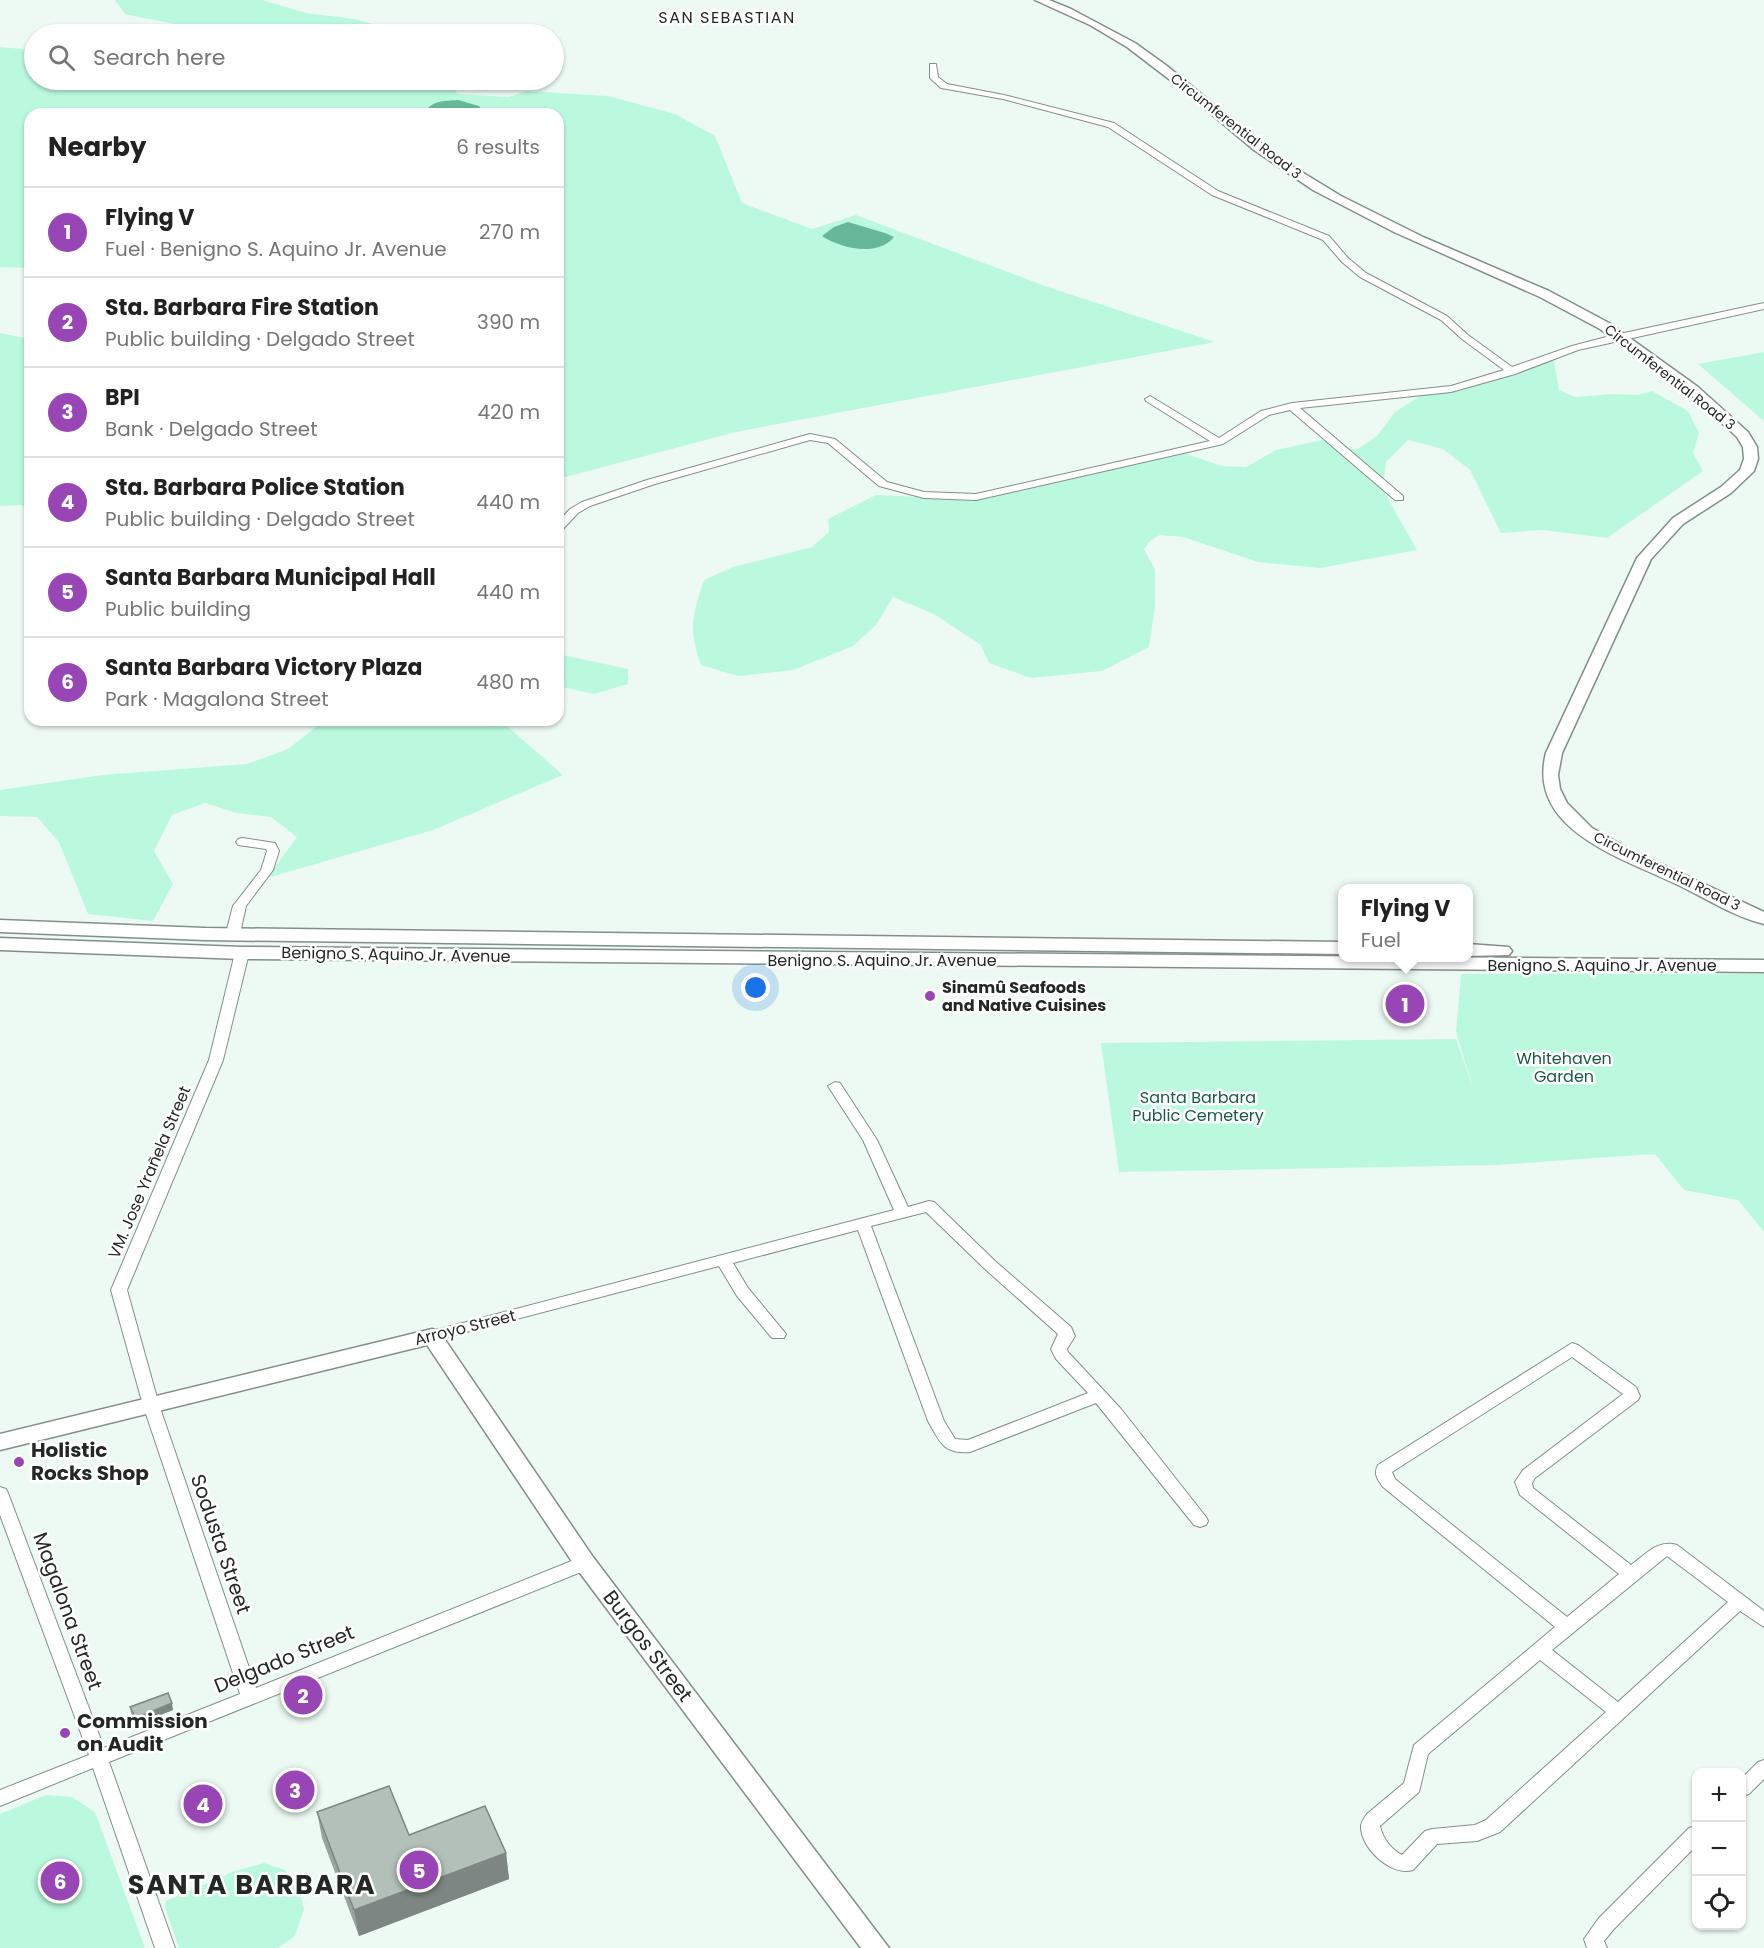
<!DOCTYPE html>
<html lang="en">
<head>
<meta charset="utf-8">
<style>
	:root { --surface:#fff; --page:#f2f2f2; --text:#222; --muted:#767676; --line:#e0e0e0; --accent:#9846b5 }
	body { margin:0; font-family:Poppins,sans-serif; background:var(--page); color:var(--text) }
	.controls { position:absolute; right:18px; bottom:18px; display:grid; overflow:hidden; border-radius:12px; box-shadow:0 2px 4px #0004 }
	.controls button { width:54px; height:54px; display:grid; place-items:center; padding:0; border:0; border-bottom:2px solid var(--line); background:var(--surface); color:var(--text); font:30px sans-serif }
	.you { position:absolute; left:756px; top:988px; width:21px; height:21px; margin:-15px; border:4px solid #fff; border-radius:50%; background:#1a73e8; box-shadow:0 0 0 9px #1a73e833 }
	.badge { display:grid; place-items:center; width:39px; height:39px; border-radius:50%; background:var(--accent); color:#fff; font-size:20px; font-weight:700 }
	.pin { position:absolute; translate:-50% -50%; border:3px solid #fff; box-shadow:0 2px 6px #0006 }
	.popup { position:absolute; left:1338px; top:884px; width:135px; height:78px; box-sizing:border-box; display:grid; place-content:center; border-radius:12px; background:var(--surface); filter:drop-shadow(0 2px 4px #0005); font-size:20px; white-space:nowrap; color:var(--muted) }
	.popup b { font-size:22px; color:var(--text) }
	.popup::after { content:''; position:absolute; left:50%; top:100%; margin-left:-12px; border:12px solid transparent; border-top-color:var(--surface) }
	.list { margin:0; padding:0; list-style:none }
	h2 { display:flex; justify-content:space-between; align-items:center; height:78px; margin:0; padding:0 24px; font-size:26px }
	h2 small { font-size:20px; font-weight:400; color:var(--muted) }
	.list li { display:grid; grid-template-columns:39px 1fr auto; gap:18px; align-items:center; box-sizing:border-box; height:90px; padding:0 24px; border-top:2px solid var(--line) }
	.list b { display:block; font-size:22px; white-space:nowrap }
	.list p { margin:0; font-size:20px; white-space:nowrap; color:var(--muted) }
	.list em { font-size:20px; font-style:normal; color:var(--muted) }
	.icon { flex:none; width:33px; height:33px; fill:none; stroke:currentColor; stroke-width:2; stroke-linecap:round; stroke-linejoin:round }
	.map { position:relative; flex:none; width:1764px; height:1948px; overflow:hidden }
	.search { position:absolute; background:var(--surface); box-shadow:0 2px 4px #0004; left:24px; top:24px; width:540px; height:66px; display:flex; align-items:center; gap:15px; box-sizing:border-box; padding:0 21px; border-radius:33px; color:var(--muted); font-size:22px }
	.panel { position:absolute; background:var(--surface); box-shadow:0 2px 4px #0004; left:24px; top:108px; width:540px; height:618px; border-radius:18px }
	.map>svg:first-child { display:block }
</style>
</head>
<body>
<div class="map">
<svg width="1764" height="1948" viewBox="0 0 1764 1948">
	<rect width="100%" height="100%" fill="#edfaf4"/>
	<g fill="#bbf9de">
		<path d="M115,0H262L306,13L355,19L406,34H199L179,25L125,14Z"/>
		<path d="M0,47L34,50V80H452L457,94L509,97L527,91L608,96L675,114L715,136L742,203L812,229L856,215L1045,286L1215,342L736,432L558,479V114H30V268L0,267Z"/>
		<path d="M0,333L30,339V513L22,505L0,506Z"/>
		<path d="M1764,352V421L1698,364Z"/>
		<path d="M1553,356L1559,390L1576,397L1613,394L1638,395L1652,391L1688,411L1699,433L1693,453L1703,471L1607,538L1542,530L1501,533L1470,470L1443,449L1408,440L1386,462L1383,490L1417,550L1320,568L1258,562L1183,537L1160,535L1151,540L1144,549L1155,570V607L1149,647L1102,671L1031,678L989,663L981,645L934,614L893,597L876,625L853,646L793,670L738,676L701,665C688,628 692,616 704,580L733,567L812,547L829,532L828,519L876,495L969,499L1178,451L1222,466L1246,467L1276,450L1322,440L1356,450L1377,436L1395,412L1420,396L1457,390Z"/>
		<path d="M558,654L628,669V684L594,694L558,686Z"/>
		<path d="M320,720H500L563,775L433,830L267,878L297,837L271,817L236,813L205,803L172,815L154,851L173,884L153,921L88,914L59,842L37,817L0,816V790L102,775L247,764L288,749L322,722Z"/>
		<path d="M1461,974H1764V1232L1738,1200L1684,1190L1655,1154L1497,1165L1119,1172L1101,1043L1456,1039L1473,1088L1456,1032Z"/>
		<path d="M46,1795L72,1797L95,1812L145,1948H0V1814Z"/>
		<path d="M264,1863L285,1870L298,1887L304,1909L295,1936L278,1948H179L165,1907L166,1901L235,1871Z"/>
	</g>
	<g fill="#67b898">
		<path d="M458,100L479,106L482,112L478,114H425C430,100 445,101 458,100Z"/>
		<path d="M848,222L885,233L894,237C878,257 842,249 822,236L834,227Z"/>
	</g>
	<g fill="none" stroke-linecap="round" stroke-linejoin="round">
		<g stroke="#838e89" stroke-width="2">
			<g id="street">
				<path d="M930,64H936L938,77L947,84L1004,95L1114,123L1218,191L1329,236L1348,258L1366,273L1447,316L1468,335L1512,367L1572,346L1610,336L1764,303V309L1578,350L1515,374L1451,392L1300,408L1403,496V500H1395L1290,410L1269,415L1223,444L976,500L924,498L879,486L828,443L810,440L655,484L590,506L578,513L562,530L558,531V522L570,509L582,502L647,480L810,434L835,439L887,482L924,492L976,494L1210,441L1146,401L1145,399L1150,396L1219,438L1261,411L1292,403L1451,386L1504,370L1462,339L1441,320L1360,277L1342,262L1323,240L1212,195L1108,127L1003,99L941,88L930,78Z"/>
				<path d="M242,838L275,843L279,851L273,870L246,906L240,933L233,937L226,933L233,906L261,870L267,851L266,849L238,845L236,842L238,839Z"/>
				<path d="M242,949L249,953L223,1060L127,1290L159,1405L256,1688L579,1558L585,1556L591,1558L594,1563L591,1568L109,1762L175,1948H155L93,1768L0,1806V1790L89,1755L0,1515V1487L6,1489L8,1493L104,1748L240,1694L143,1405L111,1290L209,1060L235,953Z"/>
				<path d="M835,1082L840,1083L877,1140L908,1207L929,1201L934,1202L995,1261L1071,1327L1075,1336L1067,1349L1068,1352L1121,1409L1206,1517L1208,1521L1206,1525L1200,1527L1194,1525L1096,1403L970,1452C943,1454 940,1442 928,1421L858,1230L733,1263L748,1288L786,1334L784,1338H772L737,1296L719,1266L432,1341L426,1340L424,1336L426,1332L432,1331L894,1210L863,1140L828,1086ZM926,1212L985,1269L1058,1334L1051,1349L1056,1359L1088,1393L968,1440L955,1439L944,1421L871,1226Z"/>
				<path d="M1572,1343L1578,1345L1636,1387L1640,1396L1638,1400L1535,1478L1532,1483L1533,1488L1631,1565C1646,1554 1658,1539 1677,1545L1764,1611V1627L1740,1611L1500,1832L1477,1841L1437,1844L1413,1870C1392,1877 1360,1848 1361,1826C1361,1822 1365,1817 1367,1814L1404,1783L1414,1745L1555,1627L1383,1487C1378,1480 1373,1474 1378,1465ZM1572,1357L1623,1394L1523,1470L1515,1482L1520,1495L1619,1574L1567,1617L1395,1479L1392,1472ZM1667,1556L1728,1602L1618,1702L1552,1650ZM1540,1660L1606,1712L1486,1820L1475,1825L1432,1829L1425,1831L1402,1855C1391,1849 1383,1839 1380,1826L1419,1792L1428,1754Z"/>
				<path d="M1764,1760V1779L1749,1794L1742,1796V1778L1758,1762Z"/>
				<path d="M1696,1826V1846L1613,1930L1604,1941L1607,1948H1587L1584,1939L1599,1918L1689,1828Z"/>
			</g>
		</g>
		<g stroke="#838e89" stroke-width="3">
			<g id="secondary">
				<path d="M1035,0H1049L1071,9L1135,43L1167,66L1282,160L1341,196L1423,237L1549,291L1609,323L1698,387L1748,432L1757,447L1758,459L1754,471L1731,493L1683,524L1651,559L1562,753L1558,775L1560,789L1567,803L1592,828L1627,848L1764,912V924C1734,917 1704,897 1676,884C1623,858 1526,830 1546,753L1637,558L1673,518L1721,487L1740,470L1744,459L1743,447L1737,437L1689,393L1600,329L1540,297L1394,232L1313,190L1254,150L1178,86L1127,47L1090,25Z"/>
				<path d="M432,1329L439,1331L593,1557L889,1948H861L577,1569L427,1345L0,1450V1434Z"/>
			</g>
		</g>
		<g stroke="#838e89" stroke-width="3">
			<g id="primary">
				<path d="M0,920L205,928L1342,942V954L205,940L0,932Z"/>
				<path d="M0,938L242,947L1764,960V972L242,959L0,950Z"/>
				<path d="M1468,944L1509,947L1512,951L1509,955L1468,956Z"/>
			</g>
		</g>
		<use href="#street" fill="#fff" fill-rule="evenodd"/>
		<use href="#secondary" fill="#fff" fill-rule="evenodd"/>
		<use href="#primary" fill="#fff" fill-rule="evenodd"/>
	</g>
	<g fill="#9aa49f">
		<path d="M130,1707L173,1710L137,1724L131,1713Z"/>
		<path d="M317,1812L409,1835L506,1853L509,1879L359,1936L322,1838Z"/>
	</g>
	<g fill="#7d8682">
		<path d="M172,1703L173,1710L137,1724L136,1718Z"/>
		<path d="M506,1853L509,1879L359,1936L354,1910Z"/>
	</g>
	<g fill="#b3bfb9" stroke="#7d8682" stroke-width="1.5">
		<path d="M168,1693L172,1703L136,1718L130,1707Z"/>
		<path d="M389,1786L409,1835L485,1806L506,1853L354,1910L317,1812Z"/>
	</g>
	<g fill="#9846b5" stroke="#fff" stroke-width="2">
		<circle cx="930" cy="996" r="6"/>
		<circle cx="19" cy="1462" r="6"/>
		<circle cx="65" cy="1733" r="6"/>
	</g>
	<g text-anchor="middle" stroke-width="5" stroke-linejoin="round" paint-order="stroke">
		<g font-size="14" fill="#232826" stroke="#fff">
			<text transform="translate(1236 126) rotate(38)" y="5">Circumferential Road 3</text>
			<text transform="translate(1670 377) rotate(38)" y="5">Circumferential Road 3</text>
			<text transform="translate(1667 871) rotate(26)" y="5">Circumferential Road 3</text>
		</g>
		<g font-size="16" letter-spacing="1.5" fill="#232826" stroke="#fff">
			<text x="727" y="23">SAN SEBASTIAN</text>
		</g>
		<g font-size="16" fill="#232826" stroke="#fff">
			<text transform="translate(396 954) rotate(1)" y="6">Benigno S. Aquino Jr. Avenue</text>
			<text x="882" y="966">Benigno S. Aquino Jr. Avenue</text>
			<text x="1602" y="971">Benigno S. Aquino Jr. Avenue</text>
			<text transform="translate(149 1172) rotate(-67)" y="6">VM. Jose Yrañela Street</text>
			<text transform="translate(465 1327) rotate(-14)" y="6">Arroyo Street</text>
		</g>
		<g font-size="16" font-weight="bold" fill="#232826" stroke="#fff" text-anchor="start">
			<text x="942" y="993">Sinamû Seafoods<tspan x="942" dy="18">and Native Cuisines</tspan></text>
		</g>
		<g font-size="16" fill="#1a5a44" stroke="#fff">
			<text x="1564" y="1064">Whitehaven<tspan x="1564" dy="18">Garden</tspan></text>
			<text x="1198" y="1103">Santa Barbara<tspan x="1198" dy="18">Public Cemetery</tspan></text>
		</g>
		<g font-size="20" font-weight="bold" fill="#232826" stroke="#fff" text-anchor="start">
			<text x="31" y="1457">Holistic<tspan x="31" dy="23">Rocks Shop</tspan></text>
			<text x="77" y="1728">Commission<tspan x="77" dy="23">on Audit</tspan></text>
		</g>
		<g font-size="20" fill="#232826" stroke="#fff">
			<text transform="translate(221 1544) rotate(71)" y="7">Sodusta Street</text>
			<text transform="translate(68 1611) rotate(70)" y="7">Magalona Street</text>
			<text transform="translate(648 1646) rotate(53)" y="7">Burgos Street</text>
			<text transform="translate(284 1659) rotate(-22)" y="7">Delgado Street</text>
		</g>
		<g font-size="27" font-weight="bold" letter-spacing="1.5" fill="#232826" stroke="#fff">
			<text x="252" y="1894">SANTA BARBARA</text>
		</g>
	</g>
</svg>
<div class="controls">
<button>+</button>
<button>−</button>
<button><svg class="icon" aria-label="locate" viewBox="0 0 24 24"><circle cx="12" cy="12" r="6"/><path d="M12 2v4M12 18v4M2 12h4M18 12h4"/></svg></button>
</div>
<div class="you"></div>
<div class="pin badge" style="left:1405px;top:1004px">1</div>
<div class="popup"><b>Flying V</b>Fuel</div>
<div class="pin badge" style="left:303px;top:1695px">2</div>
<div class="pin badge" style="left:295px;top:1790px">3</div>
<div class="pin badge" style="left:203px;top:1804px">4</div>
<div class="pin badge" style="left:419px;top:1870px">5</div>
<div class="pin badge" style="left:60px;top:1881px">6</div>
<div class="search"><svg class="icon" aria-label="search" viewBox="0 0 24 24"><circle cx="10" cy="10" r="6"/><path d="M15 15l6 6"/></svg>Search here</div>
<section class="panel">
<h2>Nearby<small>6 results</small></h2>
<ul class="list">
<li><span class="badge">1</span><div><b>Flying V</b><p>Fuel · Benigno S. Aquino Jr. Avenue</p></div><em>270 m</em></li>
<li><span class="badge">2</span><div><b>Sta. Barbara Fire Station</b><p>Public building · Delgado Street</p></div><em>390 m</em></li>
<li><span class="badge">3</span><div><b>BPI</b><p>Bank · Delgado Street</p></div><em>420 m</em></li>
<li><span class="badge">4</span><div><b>Sta. Barbara Police Station</b><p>Public building · Delgado Street</p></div><em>440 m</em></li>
<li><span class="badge">5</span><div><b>Santa Barbara Municipal Hall</b><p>Public building</p></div><em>440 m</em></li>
<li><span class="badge">6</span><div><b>Santa Barbara Victory Plaza</b><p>Park · Magalona Street</p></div><em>480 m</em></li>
</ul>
</section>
</div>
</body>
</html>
